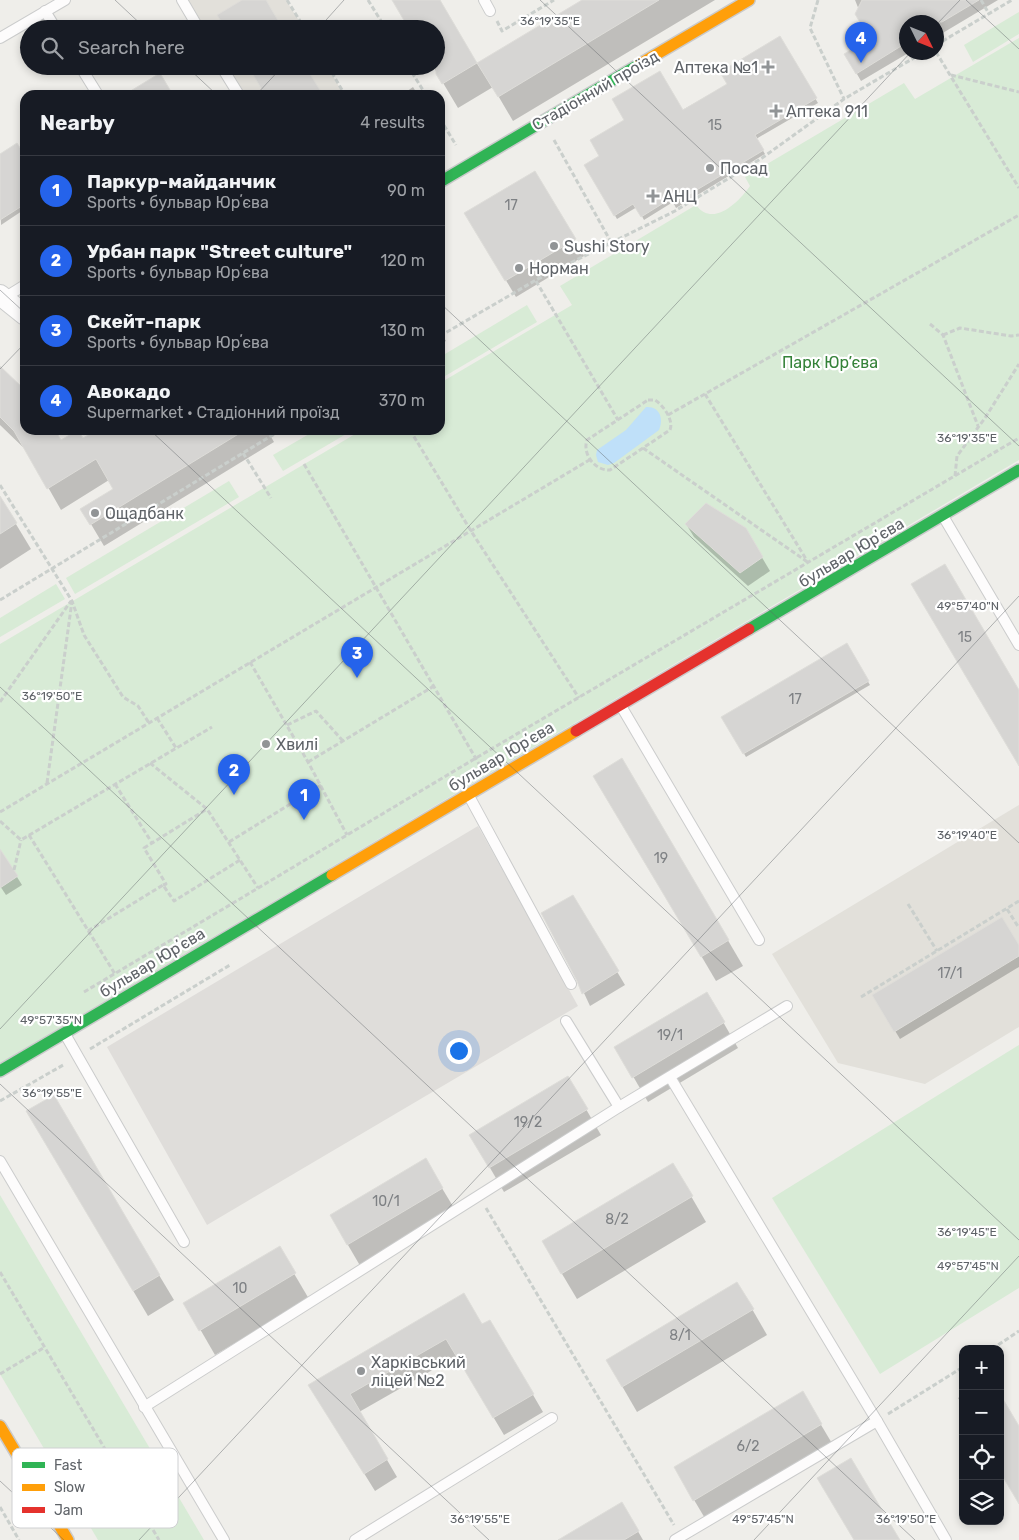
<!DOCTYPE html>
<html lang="en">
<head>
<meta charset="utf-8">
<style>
	:root { --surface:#171b24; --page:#20242c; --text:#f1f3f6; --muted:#9ea1a6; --line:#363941; --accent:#2563eb }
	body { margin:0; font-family:Rubik,sans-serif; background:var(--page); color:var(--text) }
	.controls { position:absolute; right:15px; bottom:15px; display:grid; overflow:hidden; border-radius:10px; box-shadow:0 2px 8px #0003 }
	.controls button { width:45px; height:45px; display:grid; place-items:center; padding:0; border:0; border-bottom:1px solid var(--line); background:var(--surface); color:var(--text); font:25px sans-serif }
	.compass { position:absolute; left:899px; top:15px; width:45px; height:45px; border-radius:50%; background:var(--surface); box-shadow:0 2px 8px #0003; rotate:133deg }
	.you { position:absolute; left:458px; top:1050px; width:18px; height:18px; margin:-12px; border:4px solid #fff; border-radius:50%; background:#1a73e8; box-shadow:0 0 0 8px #1a73e833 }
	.badge { display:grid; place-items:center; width:32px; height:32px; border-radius:50%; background:var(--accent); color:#fff; font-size:16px; font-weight:700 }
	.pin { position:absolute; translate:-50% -41px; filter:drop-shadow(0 1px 2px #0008) }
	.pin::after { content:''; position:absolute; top:26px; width:18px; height:15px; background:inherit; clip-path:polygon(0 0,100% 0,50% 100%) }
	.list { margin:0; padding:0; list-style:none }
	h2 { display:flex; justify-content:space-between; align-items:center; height:65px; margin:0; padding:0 20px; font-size:21px }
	h2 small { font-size:16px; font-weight:400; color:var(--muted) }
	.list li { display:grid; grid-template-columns:32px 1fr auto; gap:15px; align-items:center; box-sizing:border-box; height:70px; padding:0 20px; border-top:1px solid var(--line) }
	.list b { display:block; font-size:19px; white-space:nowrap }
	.list p { margin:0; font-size:16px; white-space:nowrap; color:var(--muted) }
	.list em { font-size:16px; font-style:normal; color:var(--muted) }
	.icon { flex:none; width:28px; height:28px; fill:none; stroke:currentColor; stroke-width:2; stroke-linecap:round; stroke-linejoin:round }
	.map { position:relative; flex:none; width:1019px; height:1540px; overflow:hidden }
	.search { position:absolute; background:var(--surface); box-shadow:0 2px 8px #0003; left:20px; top:20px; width:425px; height:55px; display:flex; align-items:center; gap:12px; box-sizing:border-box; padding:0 18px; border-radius:28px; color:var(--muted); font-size:19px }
	.panel { position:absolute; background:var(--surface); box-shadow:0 2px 8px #0003; left:20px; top:90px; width:425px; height:345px; border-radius:15px }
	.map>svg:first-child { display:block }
</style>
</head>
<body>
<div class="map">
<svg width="1019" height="1540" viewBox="0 0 1019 1540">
	<rect width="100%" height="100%" fill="#efeeea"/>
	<path fill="#dfddda" d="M478,826L578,1006L207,1225L107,1047Z"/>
	<g fill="#e2e0da">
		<path d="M182,0H286L304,29H199Z"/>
		<path d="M221,66H327L344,95H239Z"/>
		<path d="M1019,805V1027L925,1084L838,1063L772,954Z"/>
	</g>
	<g fill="#d8ebd6">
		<path d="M1019,12V34L973,62L964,45Z"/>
		<path d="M1019,38V460L0,1063V644L362,430H440V383L572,305L560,286L696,205C713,228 739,202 750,186L745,177L904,83L915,99Z"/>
		<path d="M527,305L537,322L440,379V357Z"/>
		<path d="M316,430H353L283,471L273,455Z"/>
		<path d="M229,481L239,497L75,594L66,578Z"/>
		<path d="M56,584L65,599L0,637V618Z"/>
		<path d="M1019,1045V1288L880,1374L772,1198Z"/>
		<path d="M0,1195L204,1540H98L0,1374Z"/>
	</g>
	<path fill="#bfe0f9" d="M646,407C660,406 664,419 659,430L614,463L608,465L598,462L596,455L597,450L626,430Z"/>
	<g fill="#0003">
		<path d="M393,0H438L477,64L584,0H715L513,121L493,87L458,108L433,66H436V29Z"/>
		<path d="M855,0H998L936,37V22H906V52H910L861,81L846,55L871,40Z"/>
		<path d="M779,38L818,103L756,139L765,154L676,208L673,202L644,220L637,207L617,219L586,165L728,84Z"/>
		<path d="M413,87L418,95H404L403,94Z"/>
		<path d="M0,156L25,158V209L1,225Z"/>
		<path d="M535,172L584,256L516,297L476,231Z"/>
		<path d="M440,331L446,341L440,344Z"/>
		<path d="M0,368L25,392V430H54L61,442L83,440L99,430H267L274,442L104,546L82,509L114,489L109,480L61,510L28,452L0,425Z"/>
		<path d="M2,501L31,549L0,569V503Z"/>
		<path d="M686,524L745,529L770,571L748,586L694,537Z"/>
		<path d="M846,645L870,685L746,757L723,717Z"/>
		<path d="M622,760L743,966L716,981L610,801Z"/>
		<path d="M0,863L17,877L22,885L6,895L0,886Z"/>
		<path d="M572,896L625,985L590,1006L578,980Z"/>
		<path d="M1019,947V967L900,1039L874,996Z"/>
		<path d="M707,994L738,1048L648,1102L616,1047Z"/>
		<path d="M568,1078L601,1135L504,1192L471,1135Z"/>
		<path d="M42,1136L159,1275L174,1300L148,1316Z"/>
		<path d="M425,1160L457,1213L362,1269L331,1216Z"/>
		<path d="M673,1165L706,1222L577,1299L543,1242Z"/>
		<path d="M279,1248L309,1299L215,1355L185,1303Z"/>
		<path d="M737,1283L767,1335L637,1412L607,1360Z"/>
		<path d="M490,1321L543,1412L504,1435L457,1356L359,1412L397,1477L375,1491L310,1386Z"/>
		<path d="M802,1393L836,1450L709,1525L675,1468Z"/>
		<path d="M963,1395V1406L958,1398Z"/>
		<path d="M622,1504L643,1540H561Z"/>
	</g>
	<g fill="#d6d5d3" stroke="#deddd9">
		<path d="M242,0H266L283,29H226L217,15Z"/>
		<path d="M392,0H440L477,63L442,84L436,74V29H409Z"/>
		<path d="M582,0H659L498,97L477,63Z"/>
		<path d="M862,0H979L942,22H906V43L856,74L844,54L870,39L855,14Z"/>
		<path d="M780,36L817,98L755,135L764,150L673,204L670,199L641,217L633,204L614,216L584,165L599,156L590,140L624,120L612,99L660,71L683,110L727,84L720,72Z"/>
		<path d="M248,66H305L323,95H265Z"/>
		<path d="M160,73L173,95H124Z"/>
		<path d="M17,143L25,156V204L0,220V154Z"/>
		<path d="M535,171L576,239L505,281L464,213Z"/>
		<path d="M0,366L25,390V430H55L61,440L78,430L83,438L97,430H245L90,525L80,509L113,489L96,459L47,489L14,431L0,417Z"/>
		<path d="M0,496L17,523L0,534Z"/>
		<path d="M706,503L746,528L763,557L740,573L685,524Z"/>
		<path d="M945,564L1019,690V766L911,584Z"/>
		<path d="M847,643L869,681L743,754L721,717Z"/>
		<path d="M622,758L729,940L701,957L593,776Z"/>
		<path d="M0,849L18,876L0,888Z"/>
		<path d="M573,895L619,971L582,994L577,981L541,913Z"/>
		<path d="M1002,917L1019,945V956L894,1032L872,995Z"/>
		<path d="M707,992L725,1022L632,1078L614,1047Z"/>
		<path d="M568,1076L588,1109L489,1168L469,1135Z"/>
		<path d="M54,1095L160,1275L133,1291L26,1111Z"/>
		<path d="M426,1158L443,1188L347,1245L330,1215Z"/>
		<path d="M673,1163L693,1196L561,1274L542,1241Z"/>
		<path d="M280,1246L296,1273L199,1331L183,1303Z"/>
		<path d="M737,1282L754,1309L622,1387L606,1360Z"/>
		<path d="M464,1293L482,1324L490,1320L534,1394L493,1418L446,1339L350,1394L388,1459L364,1474L308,1385Z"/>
		<path d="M803,1391L822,1424L693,1501L674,1467Z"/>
		<path d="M1000,1394L1019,1426V1504L1000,1472Z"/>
		<path d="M851,1458L900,1540H854L817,1478Z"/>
		<path d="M622,1502L639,1531L624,1540H558Z"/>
	</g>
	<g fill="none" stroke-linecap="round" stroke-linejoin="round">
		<g stroke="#cbcccc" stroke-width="12">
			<g id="lane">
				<path d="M182,0L199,29"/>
				<path d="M484,0L490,11"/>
				<path d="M45,11L56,29"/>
				<path d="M0,38L65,0"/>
				<path d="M80,66L98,95"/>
				<path d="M221,66L239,95"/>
				<path d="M4,298L25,285"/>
				<path d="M943,516L1019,645"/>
				<path d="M621,706L759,940"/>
				<path d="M469,796L571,984"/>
				<path d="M566,1021L619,1107"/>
				<path d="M65,1034L184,1242"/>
				<path d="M670,1077L877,1421L675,1540"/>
				<path d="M0,1161L224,1540"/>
				<path d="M144,1407L619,1107L787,1006"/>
				<path d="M877,1421L946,1540"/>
				<path d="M355,1540L552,1418"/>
			</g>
		</g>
		<g stroke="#cbcccc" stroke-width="22">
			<path id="street" d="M0,295L25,315"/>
		</g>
		<g stroke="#cacacb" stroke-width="14">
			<g id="fast">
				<path d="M440,182L640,64"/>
				<path d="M749,629L1019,470"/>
				<path d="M0,1071L332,875"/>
			</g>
		</g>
		<g stroke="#cacacb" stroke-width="14">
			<g id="slow">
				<path d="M640,64L749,0"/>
				<path d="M332,875L576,731"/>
				<path d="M0,1426L68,1540"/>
			</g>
		</g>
		<g stroke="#cacacb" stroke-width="14">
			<path id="jam" d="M576,731L749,629"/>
		</g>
		<g stroke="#cacfcc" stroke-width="3" stroke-dasharray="5 2.5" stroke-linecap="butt">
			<path d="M287,0L305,29"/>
			<path d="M368,0L386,29"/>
			<path d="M818,0L810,28L844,99"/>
			<path d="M981,0L989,14"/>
			<path d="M497,21L502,31L554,0"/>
			<path d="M936,45L1012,0"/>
			<path d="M936,52L1019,188"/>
			<path d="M328,66L345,95"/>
			<path d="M408,66L426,95"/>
			<path d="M951,75L1019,92"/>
			<path d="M440,119L456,145"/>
			<path d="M554,140L611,242"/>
			<path d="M536,281L618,420"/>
			<path d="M930,324L943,335L978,426"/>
			<path d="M943,335L960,328L1011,336L1019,335"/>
			<path d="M440,336L536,280L675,211L762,158L844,99L924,52"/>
			<path d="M705,394L806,559"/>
			<path d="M648,400H655C663,405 674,420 670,430L610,470C595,471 582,454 587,440Z"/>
			<path d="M668,415L1019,215"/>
			<path d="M410,430L471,531L579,698"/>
			<path d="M643,448L809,563"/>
			<path d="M243,453L271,498"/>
			<path d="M304,464L479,764"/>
			<path d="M955,476L957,456L985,418L1019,364"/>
			<path d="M0,485L72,601L84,635L123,697L138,706L149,723"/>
			<path d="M0,600L281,430"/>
			<path d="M250,662L308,762L347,835"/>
			<path d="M0,702L71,601"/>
			<path d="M157,718L176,748"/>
			<path d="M287,725L316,711L343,741"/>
			<path d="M308,762L434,686"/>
			<path d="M150,763L207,809L258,888"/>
			<path d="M47,783L72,601"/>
			<path d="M115,784L152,843"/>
			<path d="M0,812L591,459"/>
			<path d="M0,821L21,840L212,727"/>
			<path d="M29,835L115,974"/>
			<path d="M229,842L321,785"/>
			<path d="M14,870L21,840"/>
			<path d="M163,885L166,884L144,848L207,809"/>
			<path d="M908,904L937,951"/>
			<path d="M1007,909L1019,928"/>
			<path d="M88,931L163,885L174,901L240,860"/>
			<path d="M84,992L476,758L1019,438"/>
			<path d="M861,997L1019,901"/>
			<path d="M90,1049L230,965"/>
			<path d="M0,1101L65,1064"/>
			<path d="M486,1208L674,1525"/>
			<path d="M0,1272L159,1540"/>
			<path d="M992,1349L1019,1331"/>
			<path d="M0,1374L45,1347"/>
			<path d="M888,1414L963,1367"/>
			<path d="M0,1507L19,1540"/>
		</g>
		<use href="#lane" stroke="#fdfcfc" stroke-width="10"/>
		<use href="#street" stroke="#fdfcfc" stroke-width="20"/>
		<use href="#fast" stroke="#30b455" stroke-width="11"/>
		<use href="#slow" stroke="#ff9f0a" stroke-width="11"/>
		<use href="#jam" stroke="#e5322d" stroke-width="11"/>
	</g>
	<path fill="none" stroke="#5f6368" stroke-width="1" stroke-opacity="0.45" d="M115,0L146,29M540,0L1019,446M966,0L1019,49M936,25L960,0M318,29L344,0M186,66L217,95M256,95L283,66M0,290L25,313M440,303L1019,843M0,369L25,343M150,430L1019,1240M0,687L915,1540M0,1029L911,52M0,1084L489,1540M0,1481L64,1540M139,1540L1019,596M754,1540L1019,1256"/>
	<g fill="#919496" stroke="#fff" stroke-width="2">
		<path d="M765.5 59.5h5v5h5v5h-5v5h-5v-5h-5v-5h5z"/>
		<path d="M773.5 103.5h5v5h5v5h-5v5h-5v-5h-5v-5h5z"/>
		<circle cx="710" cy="168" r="5"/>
		<path d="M650.5 188.5h5v5h5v5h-5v5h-5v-5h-5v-5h5z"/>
		<circle cx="554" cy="246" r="5"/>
		<circle cx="519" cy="268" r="5"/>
		<circle cx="95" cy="513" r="5"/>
		<circle cx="266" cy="744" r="5"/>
		<circle cx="361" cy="1371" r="5"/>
	</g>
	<g text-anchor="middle" stroke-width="4.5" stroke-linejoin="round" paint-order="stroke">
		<g font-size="14" fill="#7e8184">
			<text x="715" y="130">15</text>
			<text x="511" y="210">17</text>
			<text x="965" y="642">15</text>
			<text x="795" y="704">17</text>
			<text x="661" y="863">19</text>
			<text x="950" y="978">17/1</text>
			<text x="670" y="1040">19/1</text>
			<text x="528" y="1127">19/2</text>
			<text x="386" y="1206">10/1</text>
			<text x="617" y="1224">8/2</text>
			<text x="240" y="1293">10</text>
			<text x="680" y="1340">8/1</text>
			<text x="748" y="1451">6/2</text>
		</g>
		<g font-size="16" fill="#5f6368" stroke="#fff" text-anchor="start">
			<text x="758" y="73" text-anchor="end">Аптека №1</text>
			<text x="786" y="117">Аптека 911</text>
			<text x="720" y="174">Посад</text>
			<text x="663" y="202">АНЦ</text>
			<text x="564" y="252">Sushi Story</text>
			<text x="529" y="274">Норман</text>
			<text x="105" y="519">Ощадбанк</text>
			<text x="276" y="750">Хвилі</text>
			<text x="371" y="1368">Харківський<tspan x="371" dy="18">ліцей №2</tspan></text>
		</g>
		<g font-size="16" fill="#5f6368" stroke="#fff">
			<text transform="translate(595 90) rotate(-30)" y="6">Стадіонний проїзд</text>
			<text transform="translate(851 552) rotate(-31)" y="6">бульвар Юрʼєва</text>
			<text transform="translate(501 756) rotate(-31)" y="6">бульвар Юрʼєва</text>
			<text transform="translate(152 962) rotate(-31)" y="6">бульвар Юрʼєва</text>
		</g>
		<g font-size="16" fill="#348238" stroke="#fff">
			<text x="830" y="368">Парк Юр’єва</text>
		</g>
	</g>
	<rect x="12" y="1448" width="166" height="80" rx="8" fill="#fff" stroke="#cfd0d2" stroke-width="1"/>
	<rect x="22" y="1462" width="23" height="6" fill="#30b455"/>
	<rect x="22" y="1484" width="23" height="7" fill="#ff9f0a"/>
	<rect x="22" y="1507" width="23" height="6" fill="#e5322d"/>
	<g font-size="14" fill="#5f6368">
		<text x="54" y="1470">Fast</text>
		<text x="54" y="1492">Slow</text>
		<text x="54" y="1515">Jam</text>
	</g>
	<g font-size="12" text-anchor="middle" fill="#5f6368" stroke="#fff" stroke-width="4.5" stroke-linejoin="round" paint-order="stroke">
		<text x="550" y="25">36°19'35"E</text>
		<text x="967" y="442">36°19'35"E</text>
		<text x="968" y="610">49°57'40"N</text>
		<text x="52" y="700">36°19'50"E</text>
		<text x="967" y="839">36°19'40"E</text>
		<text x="51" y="1024">49°57'35"N</text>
		<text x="52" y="1097">36°19'55"E</text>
		<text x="967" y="1236">36°19'45"E</text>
		<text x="968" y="1270">49°57'45"N</text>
		<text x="763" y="1523">49°57'45"N</text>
		<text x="480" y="1523">36°19'55"E</text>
		<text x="906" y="1523">36°19'50"E</text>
	</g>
</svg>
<div class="controls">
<button>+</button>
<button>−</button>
<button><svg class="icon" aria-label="locate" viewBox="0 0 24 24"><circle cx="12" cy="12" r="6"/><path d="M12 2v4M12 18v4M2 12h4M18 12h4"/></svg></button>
<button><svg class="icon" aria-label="layers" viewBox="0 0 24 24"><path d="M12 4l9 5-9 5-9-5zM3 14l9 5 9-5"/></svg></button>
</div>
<svg class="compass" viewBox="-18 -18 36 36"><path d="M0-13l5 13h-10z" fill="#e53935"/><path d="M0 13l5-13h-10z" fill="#9ea1a6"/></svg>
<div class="you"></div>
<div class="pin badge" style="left:304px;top:820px">1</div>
<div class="pin badge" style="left:234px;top:795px">2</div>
<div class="pin badge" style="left:357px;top:678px">3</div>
<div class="pin badge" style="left:861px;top:63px">4</div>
<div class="search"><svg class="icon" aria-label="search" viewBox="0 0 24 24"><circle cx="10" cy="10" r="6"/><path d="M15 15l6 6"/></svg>Search here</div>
<section class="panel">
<h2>Nearby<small>4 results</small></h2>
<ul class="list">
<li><span class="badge">1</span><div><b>Паркур-майданчик</b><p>Sports · бульвар Юрʼєва</p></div><em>90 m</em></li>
<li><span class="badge">2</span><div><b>Урбан парк &quot;Street culture&quot;</b><p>Sports · бульвар Юрʼєва</p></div><em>120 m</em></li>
<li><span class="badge">3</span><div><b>Скейт-парк</b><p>Sports · бульвар Юрʼєва</p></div><em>130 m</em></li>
<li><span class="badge">4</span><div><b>Авокадо</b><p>Supermarket · Стадіонний проїзд</p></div><em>370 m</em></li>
</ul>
</section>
</div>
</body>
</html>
